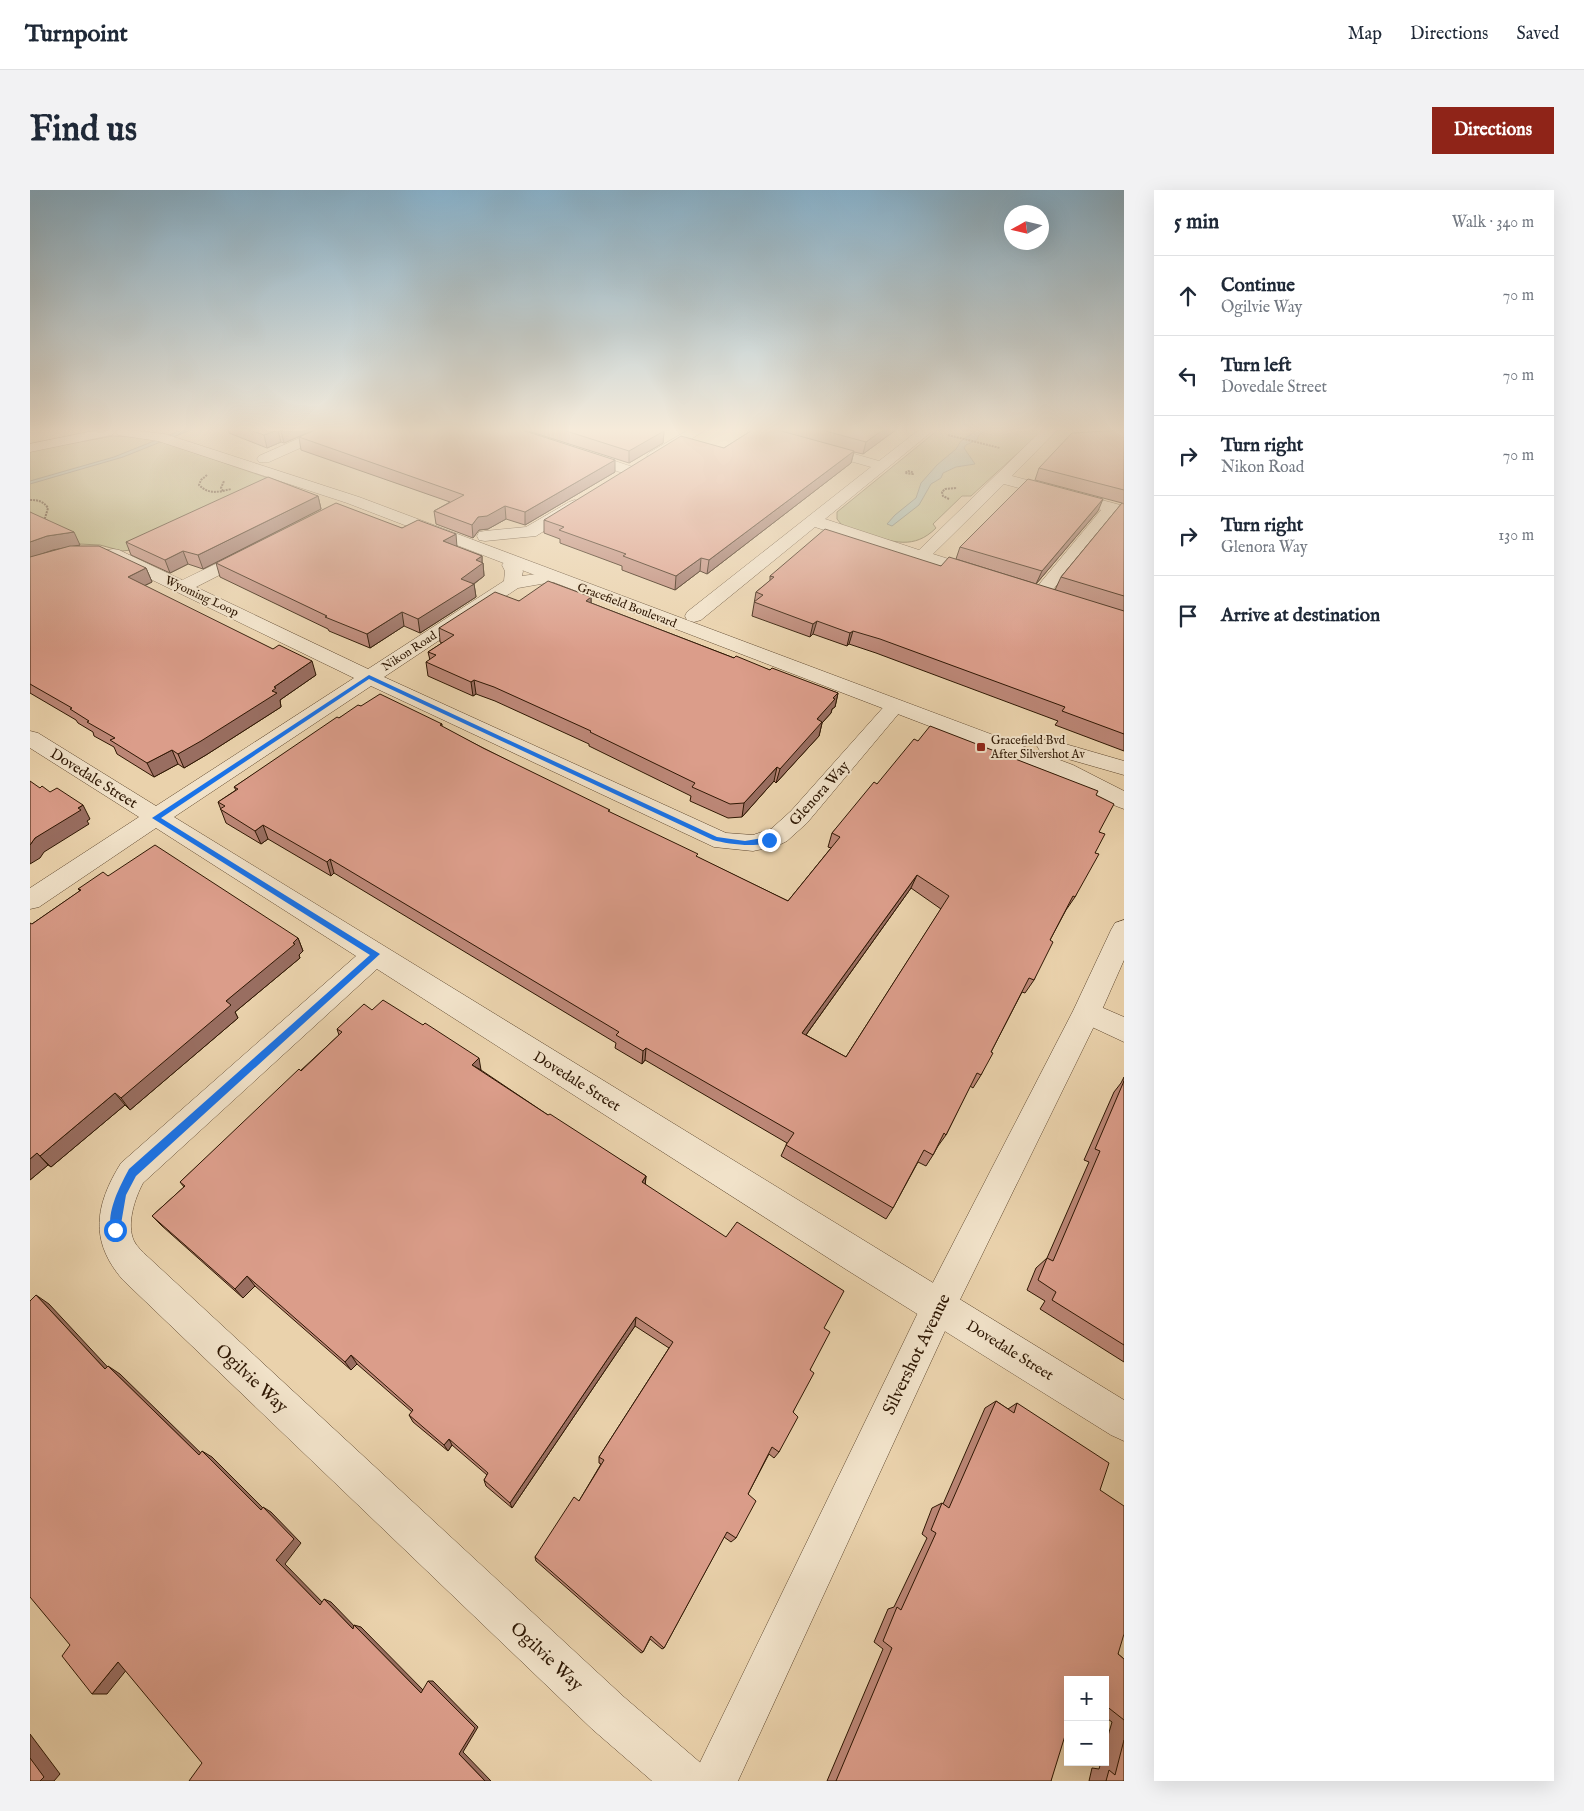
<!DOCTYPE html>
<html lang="en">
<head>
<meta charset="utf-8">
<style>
	:root { --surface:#fff; --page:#f2f2f3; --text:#1f2937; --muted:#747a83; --line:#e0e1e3; --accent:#8f2418 }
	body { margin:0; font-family:"IM FELL English",serif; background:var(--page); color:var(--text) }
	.controls { position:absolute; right:15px; bottom:15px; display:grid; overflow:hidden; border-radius:0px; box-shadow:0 5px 20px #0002 }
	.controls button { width:45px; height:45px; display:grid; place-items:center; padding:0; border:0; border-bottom:1px solid var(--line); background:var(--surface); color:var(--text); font:25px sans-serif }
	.compass { position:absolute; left:974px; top:15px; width:45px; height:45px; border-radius:50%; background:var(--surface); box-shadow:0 5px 20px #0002; rotate:262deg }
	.stop { position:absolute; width:15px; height:15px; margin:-11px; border:4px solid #1a73e8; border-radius:50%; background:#fff }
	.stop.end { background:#1a73e8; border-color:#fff; box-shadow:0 1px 5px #0008 }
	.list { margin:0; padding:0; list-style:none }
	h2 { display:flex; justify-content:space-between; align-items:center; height:65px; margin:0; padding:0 20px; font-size:21px }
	h2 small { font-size:16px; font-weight:400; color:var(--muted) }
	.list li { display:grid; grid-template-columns:32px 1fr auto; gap:15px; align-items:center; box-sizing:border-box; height:80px; padding:0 20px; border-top:1px solid var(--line) }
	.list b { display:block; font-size:19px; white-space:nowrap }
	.list p { margin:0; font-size:16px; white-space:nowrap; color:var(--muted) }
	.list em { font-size:16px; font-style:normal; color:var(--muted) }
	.icon { flex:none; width:28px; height:28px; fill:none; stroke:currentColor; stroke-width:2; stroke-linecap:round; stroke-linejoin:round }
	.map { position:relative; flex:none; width:1094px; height:1591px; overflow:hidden; border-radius:0px }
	header { display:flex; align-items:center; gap:30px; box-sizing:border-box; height:70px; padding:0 25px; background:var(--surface); border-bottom:1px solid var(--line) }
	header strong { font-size:24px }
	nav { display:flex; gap:28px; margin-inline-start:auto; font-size:18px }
	.intro { display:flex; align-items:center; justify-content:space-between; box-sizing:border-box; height:120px; padding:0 30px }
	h1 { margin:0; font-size:35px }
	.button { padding:12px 22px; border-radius:0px; background:var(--accent); color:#fff; font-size:18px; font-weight:700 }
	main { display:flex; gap:30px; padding:0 30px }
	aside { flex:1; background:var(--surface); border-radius:0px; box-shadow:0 5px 20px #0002 }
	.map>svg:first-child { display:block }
</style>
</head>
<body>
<header>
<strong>Turnpoint</strong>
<nav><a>Map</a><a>Directions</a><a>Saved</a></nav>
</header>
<div class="intro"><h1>Find us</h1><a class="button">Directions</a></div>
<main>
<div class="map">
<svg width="1094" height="1591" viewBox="0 0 1094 1591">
	<rect width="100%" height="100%" fill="#ead2ac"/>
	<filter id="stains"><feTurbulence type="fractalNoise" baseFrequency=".004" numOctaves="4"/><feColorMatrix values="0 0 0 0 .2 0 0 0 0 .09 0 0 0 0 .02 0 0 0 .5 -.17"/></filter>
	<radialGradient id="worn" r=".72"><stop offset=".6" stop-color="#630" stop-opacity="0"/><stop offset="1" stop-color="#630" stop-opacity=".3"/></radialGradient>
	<g fill="#bcba86" stroke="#756844">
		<path d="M909,239H1014L941,306H932L903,334L906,338C884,360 863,352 837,344C829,341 818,339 811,334L807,329V322Z"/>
		<path d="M83,246L121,248L247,291L101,360L92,361L70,355L49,354L0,331V261Z"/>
	</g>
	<g fill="#98b6ae" stroke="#6e766a">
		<path d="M154,239H163L93,267L0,294V291L84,267Z"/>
		<path d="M949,239H958L949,245L947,250L936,255L934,258L945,274L926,277L913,283L911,288L901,294L889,315L862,336L857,334L865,325L886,308L891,293L907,275L926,259L931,251Z"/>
	</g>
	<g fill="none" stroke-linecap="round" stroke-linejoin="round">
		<g stroke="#5d462d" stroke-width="1">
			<g id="minor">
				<path d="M290,239H308L306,242L239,272H229L227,269L229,266Z"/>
				<path d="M660,239H677L629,269H619L617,266L619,263Z"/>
				<path d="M716,239H737L849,271L890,239H905L795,329L889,360L1013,239H1028L982,286L1094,316V326L1085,324L1016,408L1010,409L1004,408L1001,404L1071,320L974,294L903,364L956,381L959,385L956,389L950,390L944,389L785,337L671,430L664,432L657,430L655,426L657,422L841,277L718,242Z"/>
				<path d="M549,259L606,278L609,281L606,284L601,286L544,266L542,263L544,260Z"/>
				<path d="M545,310L551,312L553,315L551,318L506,346L455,351L449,350L447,346L449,342L455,341L496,337L539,312Z"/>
				<path d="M221,357L227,358L230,362L227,366L166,397L338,479L474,391L475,381L472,375L475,371L481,370L487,371L493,381L492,386L522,382L528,383L531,387L528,391L488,398L354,487L696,643L723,645L741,639L761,621L858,512L865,510L872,512L875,516L777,633L757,651L747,656L723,661L684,657L341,496L144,627L1094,1210V1251L1081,1245L817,1080L347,779L113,993C105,1008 96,1034 104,1051C107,1057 113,1062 117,1066L594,1507L673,1575L680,1591H622L562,1539L93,1090C59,1051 65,1015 91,973L326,766L126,638L9,717L0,719V698L109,627L0,558V541L8,543L126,616L324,488L77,368L74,364L77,360L83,359L89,360L152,390Z"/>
				<path d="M1057,811L1094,827V852L1047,830L1043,822L1047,814Z"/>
			</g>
		</g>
		<g stroke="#5d462d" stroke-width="1">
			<g id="tertiary">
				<path d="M73,239H82L84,242L82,245L77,246L0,262V254Z"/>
				<path d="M89,239L135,244L329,307L1043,575L1094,601V619L1086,616L1027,585L317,313L128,251L88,245L86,242Z"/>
				<path d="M1018,549L1094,571V585L1010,561L1007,556L1010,551Z"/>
				<path d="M1094,730V770L1071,822L921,1128L708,1591H661L897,1104L1043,821L1081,740L1085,733Z"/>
			</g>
		</g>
		<g stroke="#2e1703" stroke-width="2" stroke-dasharray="2 1" stroke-linecap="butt">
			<path d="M918,245L970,258"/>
			<path d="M878,281L882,282L883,284L875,283Z"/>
			<path d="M177,285L171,290L169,295C179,305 189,302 201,299"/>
			<path d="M193,301L191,298L194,291"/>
			<path d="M919,309L913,306L912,302L915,299L927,298"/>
			<path d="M0,310C8,310 13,311 18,318L15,328L18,332"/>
		</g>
		<use href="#minor" fill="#f1e2c9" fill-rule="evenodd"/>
		<use href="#tertiary" fill="#f1e2c9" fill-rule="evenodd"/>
	</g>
	<g fill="#bc8777" stroke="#2e1703" fill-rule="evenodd">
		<path d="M198,239H286L254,253L251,252L237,258L199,243Z"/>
		<path d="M492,239H638L634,241L633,253L599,273Z"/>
		<path d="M724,239H867L833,264L824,262L821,273L677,384L670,381L645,400L592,380V376L530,353V349L514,343V330L694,258Z"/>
		<path d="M1094,240V561L1025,535L1028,531L846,463L819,454L817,456L783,444L780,447L722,426L726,402L740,391V386L911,376L1025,400L1031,387L1092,313L1005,290L1009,278Z"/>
		<path d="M269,247L585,282L495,335L476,329L458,339L449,340L443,348L406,334L404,321L420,312L271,260Z"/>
		<path d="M288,306L291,319L173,379L158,374L140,383L101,365L96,352Z"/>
		<path d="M1068,321L1006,394L926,369L930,357Z"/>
		<path d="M0,322L50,355L45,356L116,378L122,392L114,396L286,485L250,510L251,517L176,565L154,578L148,574L124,587L87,564L84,557L64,546L63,542L48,533L46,530L0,503ZM33,358L11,364L23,360Z"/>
		<path d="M372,338L427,357L452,366V372L453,373L454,386L444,394L446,407L390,443L374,436L340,458L299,441L298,439L190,387L186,373Z"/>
		<path d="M561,407V413L704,468L808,503L805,517L802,519L801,523L792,533L789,546L746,593L744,591L712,627L698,628L660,611L661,606L559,556V554L465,511L446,504L443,506L398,486L396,472L400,470L398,462L412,453L410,452L409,438L489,411Z"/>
		<path d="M331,516L412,534V537L453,558L667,667L758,711L801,658L798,657L802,643L888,551L1066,605L1069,642L1065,663L1045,707L1036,720L1020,750L1004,790L995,803L992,802L961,862L951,885L943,898L940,896L916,945L908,956L903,965L896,976L888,972L863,1018L856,1029L751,966L757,953L615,870L612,874L585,858L586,853L304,683L301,686L238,649L231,654L196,633L188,612L206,600L204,597L309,528ZM881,698L911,719L816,867L776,845Z"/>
		<path d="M78,686L268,748L273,761L269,765L270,768L205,822L208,828L100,920L95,915L21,977L18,975L0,990L2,734L50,701L48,699Z"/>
		<path d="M342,820L451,880L518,925L616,986L615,994L794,1138L780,1180L763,1222L749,1262L744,1268L739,1264L718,1304L706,1348L701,1352L694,1347L634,1458L632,1459L620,1449L613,1462L611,1463L506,1371L505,1367L549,1311L571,1274L569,1273V1267L639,1158L605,1136L482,1318L456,1296L454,1290L457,1285L422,1255L418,1261L383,1232L379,1225L382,1222L327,1174L321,1180L225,1096L213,1108L132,1036L122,1026L154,997L150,992L309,845L307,839Z"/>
		<path d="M1094,887V1172L1010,1119L1015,1111L997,1100L1006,1078L1017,1068L1059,972L1054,970L1084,902L1091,893Z"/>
		<path d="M966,1211L978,1219L987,1213L1070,1300L1088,1464L1094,1469V1591H1059L1062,1578L1069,1579L1071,1572H1075V1556L1082,1532L1075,1527V1490H1038L1021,1591H797L853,1459L844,1452L858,1419L864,1417L897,1348L892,1344L902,1318L912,1313L913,1314L955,1218Z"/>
	</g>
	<g fill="#996e61" stroke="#2e1703">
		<path d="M256,239H286L254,253L251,241Z"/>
		<path d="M622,239H638L634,241L633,253L599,273V261Z"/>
		<path d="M854,239H867L833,264L836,252Z"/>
		<path d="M248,240L251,252L237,258L234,245Z"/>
		<path d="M824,261L821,273L677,384L679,370Z"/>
		<path d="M585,270V282L495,335V322Z"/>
		<path d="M288,306L291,319L173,379L168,365Z"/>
		<path d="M1073,309L1068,321L1006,394L1012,381Z"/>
		<path d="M475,316L476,329L458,339L449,340L443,348L442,335L448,327Z"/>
		<path d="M44,342L50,355L23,360L0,368V352L17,346Z"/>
		<path d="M426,344L427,357L413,351Z"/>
		<path d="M153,361L158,374L140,383L135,370Z"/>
		<path d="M452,366V373H453L454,386L442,395L444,394L446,407L390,443L388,429L431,389L446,370Z"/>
		<path d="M671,368L670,381L645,400L646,386Z"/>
		<path d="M116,378L122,392L103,401L98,387Z"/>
		<path d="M561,407V421L556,411Z"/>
		<path d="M372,422L374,436L340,458L337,444Z"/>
		<path d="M787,431L783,444L780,447L783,434Z"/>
		<path d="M823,441L819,454L817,456L820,443Z"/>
		<path d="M282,471L286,485L250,510L251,517L176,565L154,578L148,564L242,501L244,497Z"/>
		<path d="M444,490L446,504L443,506L441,492Z"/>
		<path d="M808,503L805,517L802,519L801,523L792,533L789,546L746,593L750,579L803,508Z"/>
		<path d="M142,560L148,574L124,587L117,573Z"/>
		<path d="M747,577L744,591L712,627L714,613Z"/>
		<path d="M53,615L60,629L57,631L59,634L14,662L10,668L0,674V655L5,648Z"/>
		<path d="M233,635L238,649L231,654L225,641Z"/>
		<path d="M300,669L304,683L301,686L297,672Z"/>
		<path d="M887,685L881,698L768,856L772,843Z"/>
		<path d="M268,748L273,761L269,765L270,768L205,822L208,828L100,920L91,908L196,811Z"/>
		<path d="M616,858L615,870L612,874L613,861Z"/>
		<path d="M449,868L451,880L442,875Z"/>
		<path d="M85,903L95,915L21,977L10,966Z"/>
		<path d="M7,963L18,975L0,990V969Z"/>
		<path d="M616,986L615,997L612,992Z"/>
		<path d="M217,1086L225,1096L213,1108L205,1099Z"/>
		<path d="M6,1105L19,1114L86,1186L75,1179Z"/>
		<path d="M606,1127L605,1136L482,1318L480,1313Z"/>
		<path d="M321,1165L327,1174L321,1180L315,1172Z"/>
		<path d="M78,1176L90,1184L179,1271L169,1265Z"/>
		<path d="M419,1249L422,1255L418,1261L414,1255Z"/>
		<path d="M172,1261L182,1267L239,1324L231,1320Z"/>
		<path d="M233,1317L241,1322L271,1353L255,1374L297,1417L290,1415L246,1370Z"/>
		<path d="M294,1409L301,1412L329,1441L323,1439Z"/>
		<path d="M324,1435L331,1437L396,1503H391Z"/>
		<path d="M88,1472L102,1473L77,1504H62Z"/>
		<path d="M398,1491H403L448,1537L433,1562L461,1591H455L429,1564Z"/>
		<path d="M0,1544L30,1584L24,1591H10L0,1568Z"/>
	</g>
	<g fill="#db9d8a" stroke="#2e1703" fill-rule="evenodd">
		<path d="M217,239H256L251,241L248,240L234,245Z"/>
		<path d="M288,239H489L585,270L495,322L475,316L457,326L448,327L442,335L404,321L434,305L269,247Z"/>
		<path d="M530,239H627L634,241L599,261Z"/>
		<path d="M724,239H744L824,261L679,370L671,368L646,386L593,366L596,364L529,340L534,337L514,330L651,246L694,258Z"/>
		<path d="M788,239H854L836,252Z"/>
		<path d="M1094,240V300L1009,278L1042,243Z"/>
		<path d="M238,287L288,306L168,365L153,361L135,370L96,352Z"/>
		<path d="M998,289L1073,309L1012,381L930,357Z"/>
		<path d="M306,313L372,338L388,330L426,344L413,351L452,366L446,370L453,373L431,389L444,394L388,429L372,422L337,444L295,427L297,426L186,373Z"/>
		<path d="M1092,313L1094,314V406L1031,387Z"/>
		<path d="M0,322L44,342L17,346L0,352Z"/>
		<path d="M795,339L911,376L919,367L1094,421V544L1032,521L1035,517L850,449L823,441L820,443L787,431L783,434L724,412L733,405L726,402L744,387L740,386Z"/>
		<path d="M40,356H69L116,378L98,387L243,459L249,455L282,471L244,497L246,498L242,501L247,503L171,551L148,564L142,560L117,573L80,550L85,548L57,532L59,531L40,519L42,518L0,494V367Z"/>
		<path d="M518,391L561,407L556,411L704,468L706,466L740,480L742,478L808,503L803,508L805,509L787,529L792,532L750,579L747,577L714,613L700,614L662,597L665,593L560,542L561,541L464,497L444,490L441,492L396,472L406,465L398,462L424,445L409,438L465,402L489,411Z"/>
		<path d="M350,504L412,534L410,535L453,558L580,620L578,621L668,664L666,666L758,711L810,647L802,643L844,592L847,594L884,549L888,551L900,536L1068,601L1066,605L1084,614L1069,642L1075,644L1065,663L1069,664L1045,707L1043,706L1020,750L1023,752L1004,790L999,788L961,862L963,863L951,885L947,883L916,945L914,943L903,965L894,960L863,1018L756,955L764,943L616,858L613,861L586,845L589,842L300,669L297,672L233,635L225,641L190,619L195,616L188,612L208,599L204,597L307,527L309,528L328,515L331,516ZM887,685L919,706L816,867L772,843Z"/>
		<path d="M0,591L10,598L12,596L20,602L27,598L53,615L48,618L51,620L5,648L0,655Z"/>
		<path d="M125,655L268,748L263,753L265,754L196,811L201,815L91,908L85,903L10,966L7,963L0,969V733L2,734L51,700L48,699L73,682L78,686Z"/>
		<path d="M353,810L393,835L395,833L449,868L442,875L518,925L520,924L616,986L612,992L696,1047L707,1032L814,1101L794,1138L800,1142L780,1180L784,1183L763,1222L768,1227L749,1262L742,1257L718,1304L726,1311L706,1348L697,1342L634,1458L621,1446L613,1462L505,1367L544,1307L549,1311L574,1270L569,1267L643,1152L606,1127L480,1313L454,1290L458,1283L419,1249L414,1255L379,1225L383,1220L321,1165L315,1172L217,1086L205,1099L122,1026L155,996L150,992L269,879L271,881L312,842L307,839L334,814L342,820Z"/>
		<path d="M1094,891V1155L1022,1110L1026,1102L1008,1090L1017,1068L1023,1071L1070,961L1065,959Z"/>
		<path d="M6,1105L75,1179L78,1176L169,1265L172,1261L231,1320L233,1317L264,1349L246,1370L290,1415L294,1409L323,1439L324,1435L391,1503L398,1491L445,1538L429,1564L455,1591H159L172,1573L88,1472L62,1504L32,1466L40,1455L0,1407V1111Z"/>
		<path d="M966,1211L984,1223L987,1213L1079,1273L1070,1300L1094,1316V1444L1088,1464L1094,1469V1530L1075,1515V1490H1038V1536L1021,1591H806L862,1458L853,1451L867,1417L871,1420L906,1343L901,1340L912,1313L919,1318Z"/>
		<path d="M1094,1550V1591H1076L1079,1580L1085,1585Z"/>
		<path d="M0,1568L14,1587L10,1591H0Z"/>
	</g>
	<linearGradient id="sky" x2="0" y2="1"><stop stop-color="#88b5d1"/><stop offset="0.52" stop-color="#f6ebda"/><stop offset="1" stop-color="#f6ebda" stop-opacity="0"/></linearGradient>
	<rect width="1094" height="461" fill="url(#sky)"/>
	<path fill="#1a73e8" d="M339,485L687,647L715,651L739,647L743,650C730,659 698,654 683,650L339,489L131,628L350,764L106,986L96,1005L90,1040L89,1043H82C75,1024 90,996 99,979L340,765L122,628Z"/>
	<rect fill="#8f2418" stroke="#f1e2c9" stroke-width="2" x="946" y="552" width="10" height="10" rx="2.5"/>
	<g text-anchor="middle" stroke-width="4" stroke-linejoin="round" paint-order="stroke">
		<g font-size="12" fill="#2e1703" stroke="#f1e2c9">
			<text transform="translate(172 406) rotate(25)" y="4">Wyoming Loop</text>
			<text transform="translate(597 415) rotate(21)" y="4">Gracefield Boulevard</text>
			<text transform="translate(379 461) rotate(-33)" y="4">Nikon Road</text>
		</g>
		<g font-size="12" fill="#2e1703" stroke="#f1e2c9" text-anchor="start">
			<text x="961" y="554">Gracefield Bvd<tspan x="961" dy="14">After Silvershot Av</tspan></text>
		</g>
		<g font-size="15" fill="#2e1703" stroke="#f1e2c9">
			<text transform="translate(64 588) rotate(32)" y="5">Dovedale Street</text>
			<text transform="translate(789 603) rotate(-48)" y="5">Glenora Way</text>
			<text transform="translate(547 891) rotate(32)" y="5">Dovedale Street</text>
			<text transform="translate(980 1160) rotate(32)" y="5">Dovedale Street</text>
		</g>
		<g font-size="18" fill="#2e1703" stroke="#f1e2c9">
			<text transform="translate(886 1164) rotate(-64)" y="6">Silvershot Avenue</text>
			<text transform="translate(222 1188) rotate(43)" y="6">Ogilvie Way</text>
			<text transform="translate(517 1466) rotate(43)" y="6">Ogilvie Way</text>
		</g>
	</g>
	<rect width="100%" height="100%" filter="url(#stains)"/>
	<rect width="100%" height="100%" fill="url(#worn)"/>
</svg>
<div class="controls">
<button>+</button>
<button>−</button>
</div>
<svg class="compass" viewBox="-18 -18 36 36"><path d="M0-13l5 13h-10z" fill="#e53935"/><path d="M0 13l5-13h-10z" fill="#747a83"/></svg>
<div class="stop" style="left:85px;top:1040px"></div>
<div class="stop end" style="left:739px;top:650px"></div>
</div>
<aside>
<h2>5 min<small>Walk · 340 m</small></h2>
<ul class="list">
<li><svg class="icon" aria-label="ahead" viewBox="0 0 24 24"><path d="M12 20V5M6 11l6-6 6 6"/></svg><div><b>Continue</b><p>Ogilvie Way</p></div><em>70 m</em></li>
<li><svg class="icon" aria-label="left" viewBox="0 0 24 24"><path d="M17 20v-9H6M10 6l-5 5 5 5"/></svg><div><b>Turn left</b><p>Dovedale Street</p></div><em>70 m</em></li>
<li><svg class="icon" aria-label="right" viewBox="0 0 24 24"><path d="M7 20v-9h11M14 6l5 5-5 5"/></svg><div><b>Turn right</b><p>Nikon Road</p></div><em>70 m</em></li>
<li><svg class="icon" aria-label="right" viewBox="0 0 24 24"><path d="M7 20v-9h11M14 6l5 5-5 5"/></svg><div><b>Turn right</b><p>Glenora Way</p></div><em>130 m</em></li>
<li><svg class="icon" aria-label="arrive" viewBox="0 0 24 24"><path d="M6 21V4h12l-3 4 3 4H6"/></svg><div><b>Arrive at destination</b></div></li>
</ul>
</aside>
</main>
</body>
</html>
